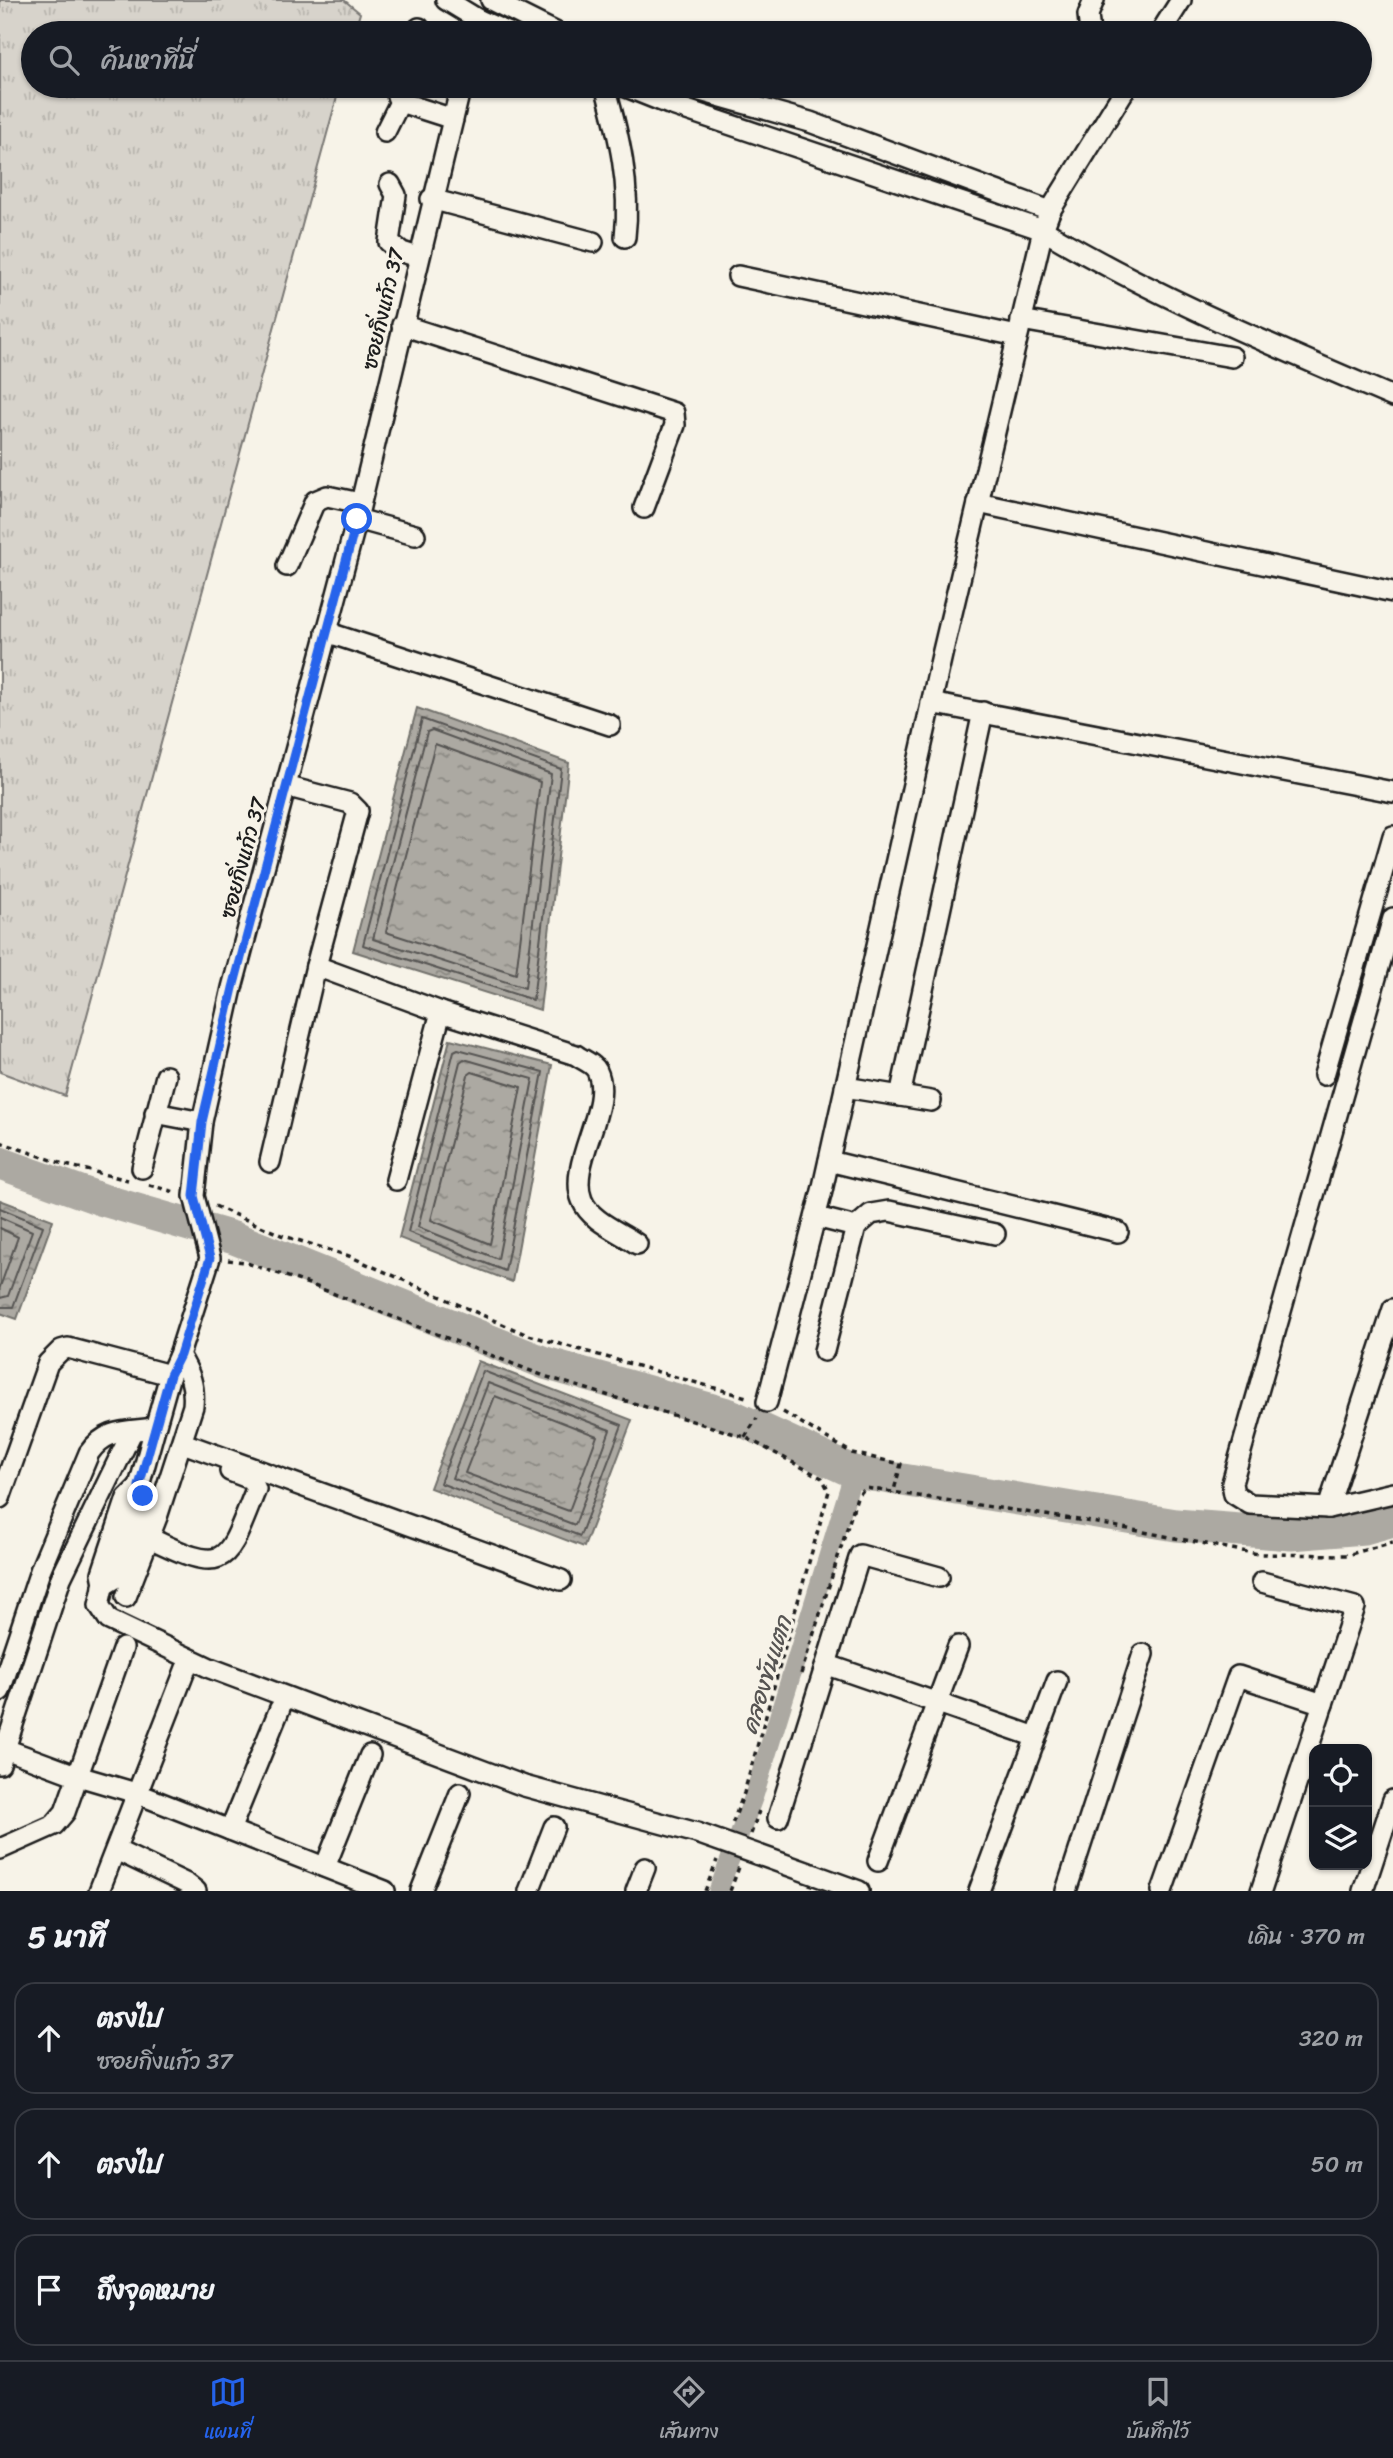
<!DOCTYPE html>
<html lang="th">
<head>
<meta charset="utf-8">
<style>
	:root { --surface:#171b24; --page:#20242c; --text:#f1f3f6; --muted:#9ea1a6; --line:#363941; --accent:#2563eb }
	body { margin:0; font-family:Sriracha,"Playpen Sans Thai",sans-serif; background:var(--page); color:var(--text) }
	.controls { position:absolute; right:21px; bottom:21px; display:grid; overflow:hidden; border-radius:14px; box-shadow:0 2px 5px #0004 }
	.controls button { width:63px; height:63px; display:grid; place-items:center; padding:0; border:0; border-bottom:2px solid var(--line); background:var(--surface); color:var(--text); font:35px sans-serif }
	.stop { position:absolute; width:21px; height:21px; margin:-16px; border:5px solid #2563eb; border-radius:50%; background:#fff }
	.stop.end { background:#2563eb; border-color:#fff; box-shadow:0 2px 7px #0008 }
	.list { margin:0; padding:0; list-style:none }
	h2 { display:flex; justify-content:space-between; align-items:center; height:91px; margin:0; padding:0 28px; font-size:30px }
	h2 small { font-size:23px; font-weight:400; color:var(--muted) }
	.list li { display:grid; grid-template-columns:46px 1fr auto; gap:21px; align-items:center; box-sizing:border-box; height:112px; margin:0 14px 14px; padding:0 14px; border:2px solid var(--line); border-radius:21px }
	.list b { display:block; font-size:26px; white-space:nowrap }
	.list p { margin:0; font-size:23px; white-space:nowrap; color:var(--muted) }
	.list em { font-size:23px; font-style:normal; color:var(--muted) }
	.icon { flex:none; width:38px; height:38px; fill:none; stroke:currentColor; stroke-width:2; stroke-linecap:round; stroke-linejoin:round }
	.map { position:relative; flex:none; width:1393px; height:1891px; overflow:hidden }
	.search { position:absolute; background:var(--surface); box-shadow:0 2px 5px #0004; left:21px; right:21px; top:21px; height:77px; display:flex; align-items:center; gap:18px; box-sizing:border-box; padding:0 24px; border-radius:38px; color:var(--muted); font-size:26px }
	.sheet { height:469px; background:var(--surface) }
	nav { display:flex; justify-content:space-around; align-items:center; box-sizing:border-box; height:98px; border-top:2px solid var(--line); background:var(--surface); font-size:19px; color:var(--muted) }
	nav a { display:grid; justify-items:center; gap:4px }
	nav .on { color:var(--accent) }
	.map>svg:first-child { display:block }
</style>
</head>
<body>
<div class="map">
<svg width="1393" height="1891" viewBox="0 0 1393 1891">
	<defs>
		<pattern id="grass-tufts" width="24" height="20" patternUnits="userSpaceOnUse" patternTransform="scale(1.75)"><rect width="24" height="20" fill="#d7d3cb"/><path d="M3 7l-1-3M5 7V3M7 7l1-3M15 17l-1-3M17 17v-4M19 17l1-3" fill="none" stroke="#b8b5ae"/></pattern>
		<pattern id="water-ripples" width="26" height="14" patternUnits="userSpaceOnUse" patternTransform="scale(1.75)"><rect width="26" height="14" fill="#aca9a2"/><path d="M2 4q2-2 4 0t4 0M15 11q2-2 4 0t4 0" fill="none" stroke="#8b8983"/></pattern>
	</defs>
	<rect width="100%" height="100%" fill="#f7f3e8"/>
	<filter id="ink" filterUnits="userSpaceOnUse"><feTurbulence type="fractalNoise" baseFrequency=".0143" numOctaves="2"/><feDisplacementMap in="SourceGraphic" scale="14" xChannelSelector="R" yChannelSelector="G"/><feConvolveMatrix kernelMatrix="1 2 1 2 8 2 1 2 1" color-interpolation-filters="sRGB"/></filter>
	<g filter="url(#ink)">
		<path fill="url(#grass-tufts)" stroke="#7a7874" stroke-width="2" d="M0,0H344L360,13L354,33H33V86H340L65,1096L0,1072Z"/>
		<g fill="url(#water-ripples)" stroke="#72716c" stroke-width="2">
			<path d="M417,708L569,763L540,1010L353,951Z"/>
			<path d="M450,1039L552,1065L512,1282L399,1238Z"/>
			<path d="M0,1200L53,1220L17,1319L0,1313Z"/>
			<path d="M478,1361L632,1420L584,1547L430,1488Z"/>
		</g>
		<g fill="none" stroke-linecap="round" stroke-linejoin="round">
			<g stroke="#565452" stroke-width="2">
				<path d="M422,719L561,769L533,1000L363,945Z"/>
				<path d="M432,730L551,774L525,988L373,939L427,732Z"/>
				<path d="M435,744L540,782L516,974L386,932Z"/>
				<path d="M458,1049L543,1072L505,1271L408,1232L454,1051Z"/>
				<path d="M464,1059L533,1079L498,1259L418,1227L460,1062Z"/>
				<path d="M472,1072L521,1087L490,1244L431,1220L468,1075Z"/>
				<path d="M0,1208L43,1226L13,1307H0"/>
				<path d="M0,1217L32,1231L8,1296L0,1298"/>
				<path d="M0,1228L18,1237L0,1287"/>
				<path d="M483,1371L622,1425L580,1536L440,1483Z"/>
				<path d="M488,1383L610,1430L575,1525L452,1478Z"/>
				<path d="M495,1396L597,1436L569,1511L465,1473Z"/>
			</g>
			<path stroke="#aca9a2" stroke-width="19" d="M718,1891L754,1796L854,1472"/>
			<path stroke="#aca9a2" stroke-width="33" d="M0,1163L103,1200L234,1238L545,1363L730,1415L854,1472L1176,1525L1291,1534L1364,1528L1393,1520"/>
			<g stroke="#1c1c1c" stroke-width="24">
				<g id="minor">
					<path d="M446,0L479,20L476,33"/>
					<path d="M491,0L557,33"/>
					<path d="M479,20L509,33"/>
					<path d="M417,33L419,28"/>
					<path d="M1090,33L1088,15L1094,0"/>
					<path d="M1160,33L1181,0"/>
					<path d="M400,86L397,96L400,102L453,119"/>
					<path d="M605,86C619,135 631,186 625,237"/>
					<path d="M624,86L669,104L1043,230C1154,296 1274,346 1393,397"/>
					<path d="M683,86L810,122L1050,211"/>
					<path d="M385,132L400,102"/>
					<path d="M390,184L396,195L389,242L402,252L418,257"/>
					<path d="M431,199L593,242"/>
					<path d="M738,276L1017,336"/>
					<path d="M1021,320L1232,357"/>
					<path d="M402,325L674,413L675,425L644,508"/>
					<path d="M978,503L1393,592"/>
					<path d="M357,519L415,535"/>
					<path d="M287,566L315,501L327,496L360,503"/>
					<path d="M326,632L610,725"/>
					<path d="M931,703L1393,792"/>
					<path d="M1393,918L1232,1483L1234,1494L1250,1504L1328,1508L1393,1493"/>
					<path d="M316,966L441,1012L576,1055C582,1060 593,1063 597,1071C614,1106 567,1163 582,1200C590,1221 620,1232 637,1244"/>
					<path d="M1324,1075L1393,836"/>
					<path d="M845,1087L931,1101"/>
					<path d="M900,1096L983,712"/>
					<path d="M155,1113L202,1122"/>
					<path d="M829,1161L1118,1232"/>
					<path d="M270,1162L316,966L358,811L350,803L285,786"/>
					<path d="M142,1168L166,1076"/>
					<path d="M396,1180L441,1012"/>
					<path d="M816,1217L856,1227L871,1214L889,1211L995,1234"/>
					<path d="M824,1351L856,1227"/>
					<path d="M767,1402L822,1191L942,655L1043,230L1050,211L1127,86"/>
					<path d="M155,1428L139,1486L127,1498L102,1573L104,1583L99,1605L109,1620L210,1668L524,1786L697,1833"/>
					<path d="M183,1443L561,1580"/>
					<path d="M0,1498L48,1363L61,1350L68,1348L170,1375L179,1355L210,1258L194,1196L202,1122L232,988L357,519L461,86"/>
					<path d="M1328,1508L1393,1309"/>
					<path d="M150,1538C229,1577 226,1563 256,1489L251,1479L230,1471"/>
					<path d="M103,1586L116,1578L141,1509L143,1496L139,1486"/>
					<path d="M126,1597L157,1517L193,1406C195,1385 190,1373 179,1355"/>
					<path d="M828,1665L1036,1737"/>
					<path d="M0,1691L41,1568L89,1453C106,1428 126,1432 155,1428L170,1375"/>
					<path d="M0,1747L78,1776L136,1793L385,1891"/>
					<path d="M0,1764L61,1578L132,1432"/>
					<path d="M778,1818L860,1555L939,1577"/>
					<path d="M230,1830L280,1708"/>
					<path d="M0,1849L54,1825L65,1812L123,1648"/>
					<path d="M116,1850L187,1884L196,1891"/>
					<path d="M878,1861L958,1646"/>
					<path d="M325,1867L370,1755"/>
					<path d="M815,1875L859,1891"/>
					<path d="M99,1891L186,1668"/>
					<path d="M421,1891L460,1793"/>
					<path d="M529,1891L554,1827"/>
					<path d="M636,1891L645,1868"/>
					<path d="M979,1891L1057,1681"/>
					<path d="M1066,1891L1143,1654"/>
					<path d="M1162,1891L1238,1676L1323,1704"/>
					<path d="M1261,1891L1355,1607L1262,1582"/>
					<path d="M1363,1891L1393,1800"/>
				</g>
			</g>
			<g stroke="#1c1c1c" stroke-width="3.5" stroke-dasharray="5 5" stroke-linecap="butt">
				<path d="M0,1142L66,1165L128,1180"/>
				<path d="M149,1185L175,1192"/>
				<path d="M215,1206L281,1235L349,1256L525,1334L750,1398"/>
				<path d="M228,1260L244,1262L309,1284L544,1376L745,1437L822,1478L829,1491L744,1793L731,1827"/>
				<path d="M783,1412L852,1453L901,1464L893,1494"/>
				<path d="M745,1437L757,1418"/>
				<path d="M801,1674L857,1497L865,1488L1092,1522L1258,1554L1347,1555L1393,1542"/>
				<path d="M751,1834L759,1811"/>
				<path d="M705,1891L717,1860"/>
				<path d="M730,1891L739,1867"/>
			</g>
			<use href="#minor" stroke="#f7f3e8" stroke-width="19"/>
			<g stroke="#1c1c1c" stroke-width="24" stroke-linecap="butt">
				<path id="minor-bridge" d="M697,1833L815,1875"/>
			</g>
			<use href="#minor-bridge" stroke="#f7f3e8" stroke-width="19"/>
		</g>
	</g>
	<g fill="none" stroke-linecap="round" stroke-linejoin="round" filter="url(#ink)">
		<path stroke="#2563eb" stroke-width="9" d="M143,1496L139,1486L170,1375L180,1355L210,1258L194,1196L202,1122L233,988L357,519"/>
	</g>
	<g text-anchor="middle" stroke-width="6" stroke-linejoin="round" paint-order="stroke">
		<g font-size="21" fill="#1c1c1c" stroke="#f7f3e8">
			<text transform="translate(383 309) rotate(-77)" y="7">ซอยกิ่งแก้ว 37</text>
			<text transform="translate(243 858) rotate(-75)" y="7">ซอยกิ่งแก้ว 37</text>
		</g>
		<g font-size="23" font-style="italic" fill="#565452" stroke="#f7f3e8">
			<text transform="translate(766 1675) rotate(-73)" y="8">คลองขันแตก</text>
		</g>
	</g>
</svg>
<div class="controls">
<button><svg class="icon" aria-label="locate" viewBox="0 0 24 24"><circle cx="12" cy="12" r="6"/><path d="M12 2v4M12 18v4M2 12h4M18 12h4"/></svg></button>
<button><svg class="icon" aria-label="layers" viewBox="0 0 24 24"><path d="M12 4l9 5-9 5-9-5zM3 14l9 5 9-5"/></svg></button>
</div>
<div class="stop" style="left:357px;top:519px"></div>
<div class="stop end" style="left:143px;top:1496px"></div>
<div class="search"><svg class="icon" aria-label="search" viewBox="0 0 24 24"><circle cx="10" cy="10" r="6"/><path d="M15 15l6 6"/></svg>ค้นหาที่นี่</div>
</div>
<section class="sheet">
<h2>5 นาที<small>เดิน · 370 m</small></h2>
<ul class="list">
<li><svg class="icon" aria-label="ahead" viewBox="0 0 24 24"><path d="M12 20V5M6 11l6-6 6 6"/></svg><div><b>ตรงไป</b><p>ซอยกิ่งแก้ว 37</p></div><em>320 m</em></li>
<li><svg class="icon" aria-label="ahead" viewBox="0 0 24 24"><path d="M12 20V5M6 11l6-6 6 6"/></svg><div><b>ตรงไป</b></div><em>50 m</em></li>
<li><svg class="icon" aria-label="arrive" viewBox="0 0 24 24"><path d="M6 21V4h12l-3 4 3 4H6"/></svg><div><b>ถึงจุดหมาย</b></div></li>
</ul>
</section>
<nav>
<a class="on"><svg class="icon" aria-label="map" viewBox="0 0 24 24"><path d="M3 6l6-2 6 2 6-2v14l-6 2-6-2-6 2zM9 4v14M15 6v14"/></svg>แผนที่</a>
<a><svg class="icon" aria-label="directions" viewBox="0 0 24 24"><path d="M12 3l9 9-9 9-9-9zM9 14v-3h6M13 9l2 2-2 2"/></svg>เส้นทาง</a>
<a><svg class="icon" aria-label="saved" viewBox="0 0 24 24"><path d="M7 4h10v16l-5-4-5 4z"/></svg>บันทึกไว้</a>
</nav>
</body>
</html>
